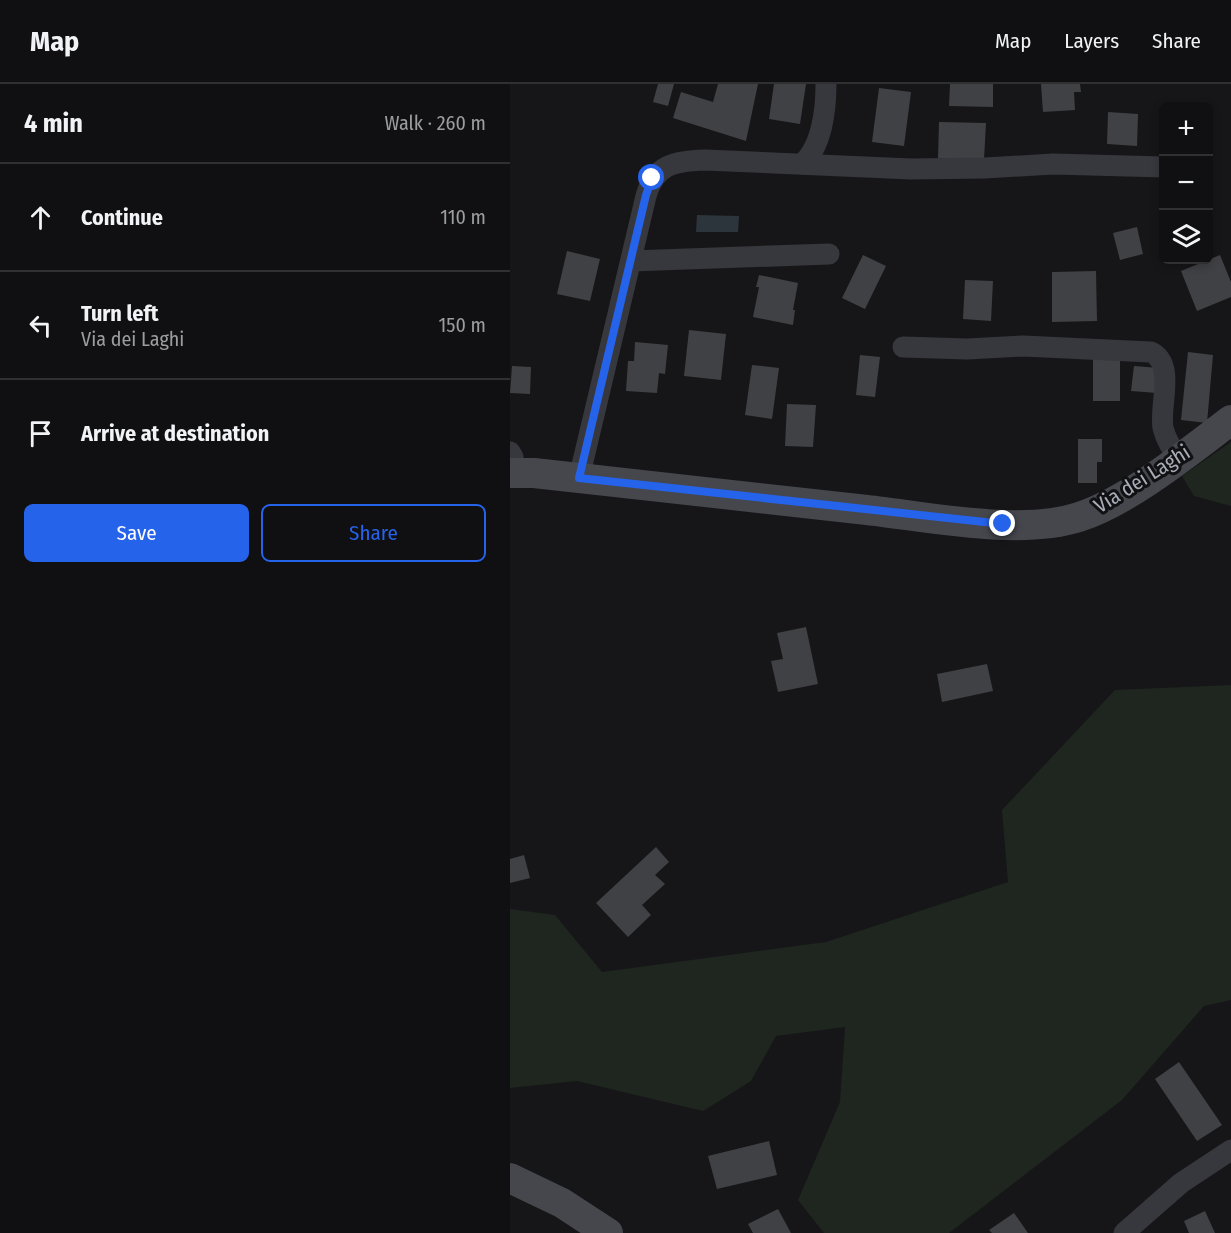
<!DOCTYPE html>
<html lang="en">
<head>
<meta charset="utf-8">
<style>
	:root { --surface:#101012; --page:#1e1e20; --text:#f1f3f6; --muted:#9c9d9f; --line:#303032; --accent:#2563eb }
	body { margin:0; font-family:"Fira Sans Condensed",sans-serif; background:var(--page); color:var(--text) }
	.controls { position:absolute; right:18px; top:18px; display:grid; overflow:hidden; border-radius:9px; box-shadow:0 3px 9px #0003 }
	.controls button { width:54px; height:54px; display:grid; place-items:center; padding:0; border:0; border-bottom:2px solid var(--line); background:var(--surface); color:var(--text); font:30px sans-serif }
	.stop { position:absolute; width:18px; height:18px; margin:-14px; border:4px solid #2563eb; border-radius:50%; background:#fff }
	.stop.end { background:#2563eb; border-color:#fff; box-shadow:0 2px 6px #0008 }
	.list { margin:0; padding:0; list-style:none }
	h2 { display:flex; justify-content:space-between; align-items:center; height:78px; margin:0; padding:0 24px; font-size:26px }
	h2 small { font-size:20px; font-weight:400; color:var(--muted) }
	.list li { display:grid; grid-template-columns:39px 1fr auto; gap:18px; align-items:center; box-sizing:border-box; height:108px; padding:0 24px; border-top:2px solid var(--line) }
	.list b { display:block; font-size:22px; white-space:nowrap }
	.list p { margin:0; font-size:20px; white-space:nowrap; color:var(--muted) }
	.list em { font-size:20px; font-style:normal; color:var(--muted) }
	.actions { display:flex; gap:12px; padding:18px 24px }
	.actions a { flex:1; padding:14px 0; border:2px solid var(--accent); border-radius:9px; text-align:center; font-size:21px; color:var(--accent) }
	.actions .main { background:var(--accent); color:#fff }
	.icon { flex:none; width:33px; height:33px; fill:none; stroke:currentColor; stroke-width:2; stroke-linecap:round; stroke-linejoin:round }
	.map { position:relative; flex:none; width:721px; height:1149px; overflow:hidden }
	header { display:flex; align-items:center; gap:36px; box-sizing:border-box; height:84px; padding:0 30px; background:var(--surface); border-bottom:2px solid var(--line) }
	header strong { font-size:28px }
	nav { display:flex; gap:33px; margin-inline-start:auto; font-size:21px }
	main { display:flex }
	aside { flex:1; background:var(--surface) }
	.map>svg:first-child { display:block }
</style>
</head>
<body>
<header>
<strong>Map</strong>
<nav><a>Map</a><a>Layers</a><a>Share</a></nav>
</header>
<main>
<aside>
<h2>4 min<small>Walk · 260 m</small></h2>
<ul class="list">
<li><svg class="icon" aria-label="ahead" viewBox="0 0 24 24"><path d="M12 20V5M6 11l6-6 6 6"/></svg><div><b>Continue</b></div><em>110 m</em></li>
<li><svg class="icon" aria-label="left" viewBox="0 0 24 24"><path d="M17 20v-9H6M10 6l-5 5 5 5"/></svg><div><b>Turn left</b><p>Via dei Laghi</p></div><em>150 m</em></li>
<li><svg class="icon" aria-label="arrive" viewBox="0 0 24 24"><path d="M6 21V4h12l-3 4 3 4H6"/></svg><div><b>Arrive at destination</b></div></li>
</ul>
<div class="actions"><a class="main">Save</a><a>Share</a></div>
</aside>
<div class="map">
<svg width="721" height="1149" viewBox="0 0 721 1149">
	<rect width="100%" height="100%" fill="#161618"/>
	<g fill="#1e261f">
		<path d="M721,358V422L684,412L672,392Z"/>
		<path d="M721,601V916L694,922L612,1016L439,1149H314L288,1116L330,1018L335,943L266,952L241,997L193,1027L67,997L0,1004V825L45,831L92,888L316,858L498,798L492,726L605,606Z"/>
	</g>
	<path fill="#2c353c" d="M187,131L229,132L228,148H186Z"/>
	<g fill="#404145">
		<path d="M148,0H164L158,22L143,18Z"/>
		<path d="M208,0H248L236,57L163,34L171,8L203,18Z"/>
		<path d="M264,0H296L290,40L259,35Z"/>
		<path d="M440,0H483V23L439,22Z"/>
		<path d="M531,0H570L571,8H564L565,26L533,28Z"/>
		<path d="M369,4L401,8L394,62L362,58Z"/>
		<path d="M598,28L628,30L627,62L597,60Z"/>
		<path d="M429,38L476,39L474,76L428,74Z"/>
		<path d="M627,143L633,170L610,176L603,149Z"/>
		<path d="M57,167L90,175L80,217L47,210Z"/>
		<path d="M353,171L376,182L355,225L332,214Z"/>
		<path d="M710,171L721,198V213L687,227L671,187Z"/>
		<path d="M586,187L587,237L542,238V188Z"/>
		<path d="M249,191L288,199L283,226H285L283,241L243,233L249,203H246Z"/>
		<path d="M455,196L483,197L481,237L453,235Z"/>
		<path d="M179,246L216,250L211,296L174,292Z"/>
		<path d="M125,258L158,261L155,290L149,289L147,309L116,307L118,277H124Z"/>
		<path d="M678,268L703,271L697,339L671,336Z"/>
		<rect x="583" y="269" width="27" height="48"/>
		<path d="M350,271L370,273L365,313L346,311Z"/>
		<path d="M242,281L269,284L262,335L235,331Z"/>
		<path d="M2,282L21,283L20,310L0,309Z"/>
		<path d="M624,282L649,284L647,309L621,307Z"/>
		<path d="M277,320L306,321L303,363L275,362Z"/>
		<path d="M568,355H592V378H587V399H568Z"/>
		<path d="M296,543L308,600L268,608L261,577L273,575L267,549Z"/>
		<path d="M477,580L483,607L432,618L427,590Z"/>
		<path d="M146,763L159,778L145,791L155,800L132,821L141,831L118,853L86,819Z"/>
		<path d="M14,771L20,794L0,799V775Z"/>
		<path d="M669,978L712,1041L687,1057L645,995Z"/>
		<path d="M259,1057L267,1091L207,1105L198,1072Z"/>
		<path d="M268,1125L281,1149H243L238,1140Z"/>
		<path d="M695,1127L705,1149H679L674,1137Z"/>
		<path d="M504,1129L518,1149H482L479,1146Z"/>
	</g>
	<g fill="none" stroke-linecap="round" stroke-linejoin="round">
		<g stroke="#37383d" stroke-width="21">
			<path d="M292,80C312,63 316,25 316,0"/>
			<path d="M121,177L319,170"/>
			<path d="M393,263L457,265L513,262L641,268C666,280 649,321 653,344C656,356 662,365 668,374"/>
			<path d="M0,368L3,373L4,389"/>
			<path d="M69,394L136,112C145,80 165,77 195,76L401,85L475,84L543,80L654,83"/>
			<path d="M614,1149L671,1099L721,1066"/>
		</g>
		<g stroke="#45474d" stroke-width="30">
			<path d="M0,389H24C135,402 246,414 357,426C420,433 510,452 569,433C617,418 680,367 721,336"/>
			<path d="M0,1094L52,1119L98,1149"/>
		</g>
	</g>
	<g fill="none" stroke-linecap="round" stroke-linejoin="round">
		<path stroke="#2563eb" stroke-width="8" d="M142,94L136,111L69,394L493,440"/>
	</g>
	<g text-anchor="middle" stroke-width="6" stroke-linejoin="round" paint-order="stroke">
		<g font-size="21" fill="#a8adb8" stroke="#111113">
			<text transform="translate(632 395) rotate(-32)" y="7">Via dei Laghi</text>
		</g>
	</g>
</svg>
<div class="controls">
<button>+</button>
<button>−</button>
<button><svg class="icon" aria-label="layers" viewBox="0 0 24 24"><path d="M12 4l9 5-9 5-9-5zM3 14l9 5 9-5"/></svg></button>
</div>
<div class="stop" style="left:142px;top:94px"></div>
<div class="stop end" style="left:493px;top:440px"></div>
</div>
</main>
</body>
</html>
